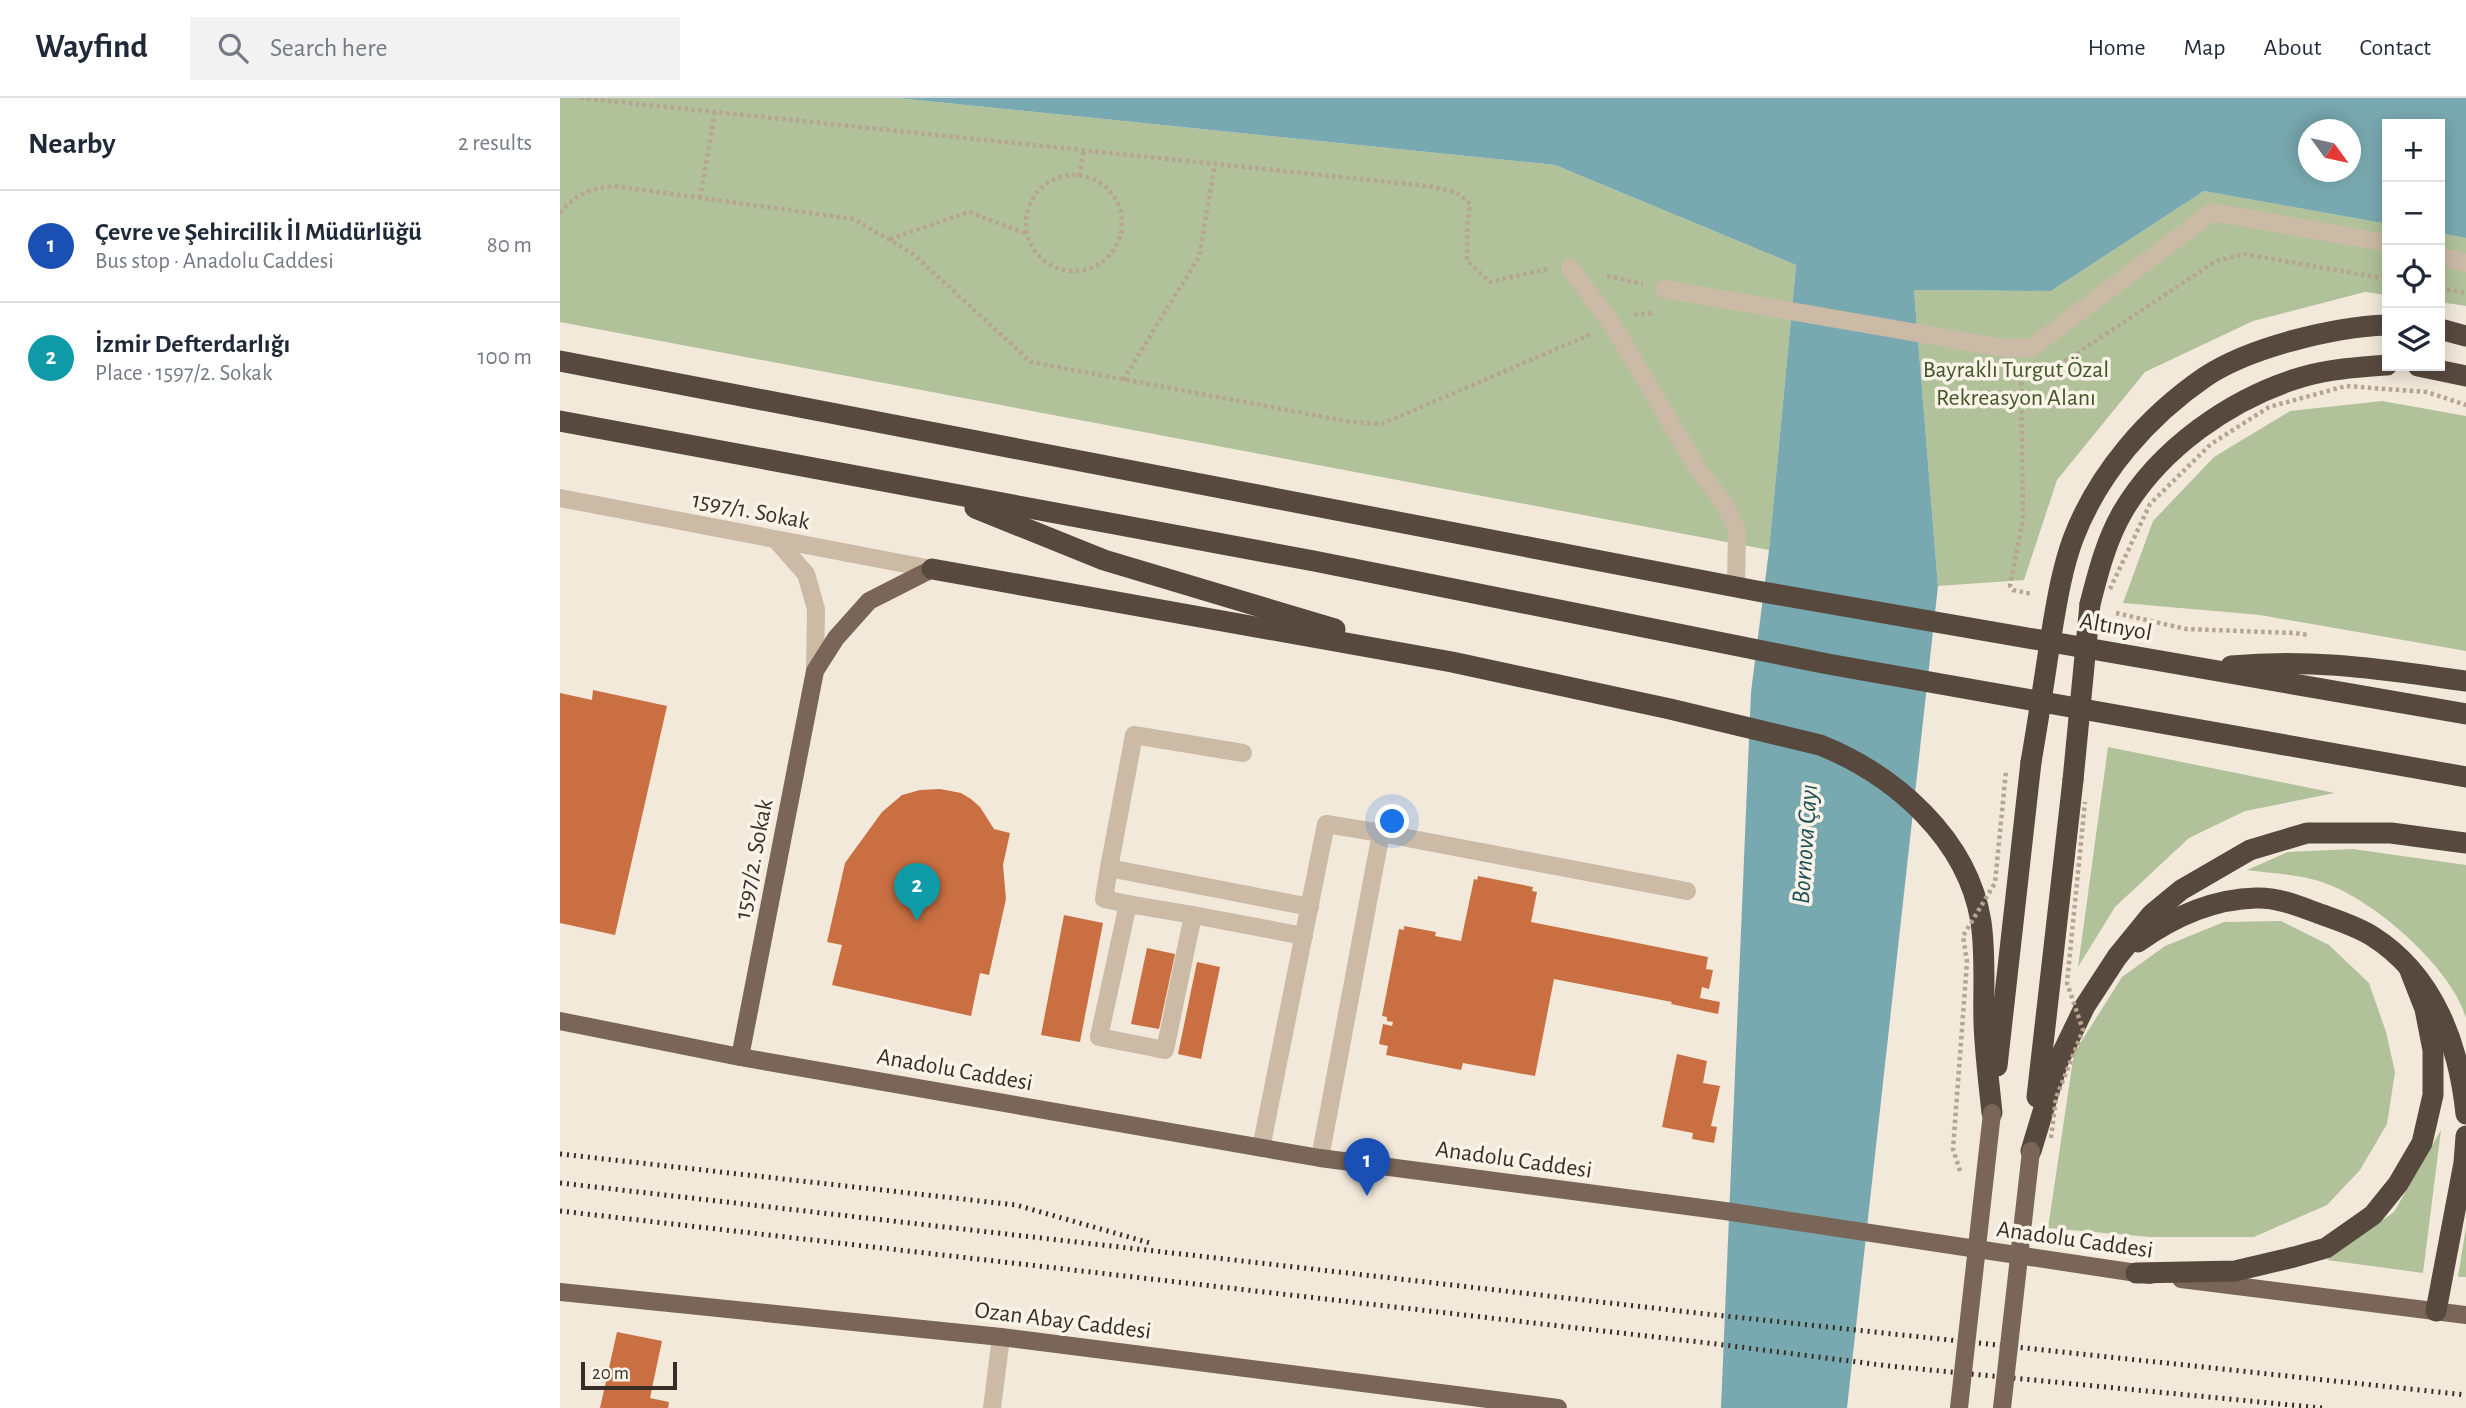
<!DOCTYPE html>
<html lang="en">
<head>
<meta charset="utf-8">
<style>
	:root { --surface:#fff; --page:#f2f2f3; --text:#1f2937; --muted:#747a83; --line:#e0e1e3; --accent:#db2777 }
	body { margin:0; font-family:"Alegreya Sans",sans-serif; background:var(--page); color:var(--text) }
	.controls { position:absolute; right:21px; top:21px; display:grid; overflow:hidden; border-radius:0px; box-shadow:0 4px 18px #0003 }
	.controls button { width:63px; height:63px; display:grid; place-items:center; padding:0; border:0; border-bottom:2px solid var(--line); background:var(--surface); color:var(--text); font:35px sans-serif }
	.compass { position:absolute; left:1738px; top:21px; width:63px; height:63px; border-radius:50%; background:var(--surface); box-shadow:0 4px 18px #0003; rotate:123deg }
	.scale { position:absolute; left:21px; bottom:18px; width:96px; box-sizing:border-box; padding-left:7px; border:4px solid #372e27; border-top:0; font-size:19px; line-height:24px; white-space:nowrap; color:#372e27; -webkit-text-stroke:5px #faf3e7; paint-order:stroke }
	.you { position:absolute; left:833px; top:724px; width:24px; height:24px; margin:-18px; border:5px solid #fff; border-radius:50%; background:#1a73e8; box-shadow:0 0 0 10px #1a73e833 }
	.badge { display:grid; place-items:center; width:46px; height:46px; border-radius:50%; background:var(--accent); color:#fff; font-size:23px; font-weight:700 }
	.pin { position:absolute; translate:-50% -58px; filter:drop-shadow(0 2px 4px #0008) }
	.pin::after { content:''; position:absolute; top:37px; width:24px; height:21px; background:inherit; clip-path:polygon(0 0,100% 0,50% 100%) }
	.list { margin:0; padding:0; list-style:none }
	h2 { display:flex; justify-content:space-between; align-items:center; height:91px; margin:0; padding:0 28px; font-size:30px }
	h2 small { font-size:23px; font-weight:400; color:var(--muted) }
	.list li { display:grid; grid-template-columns:46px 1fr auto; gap:21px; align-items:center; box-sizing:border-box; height:112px; padding:0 28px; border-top:2px solid var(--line) }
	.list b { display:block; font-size:26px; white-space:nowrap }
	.list p { margin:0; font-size:23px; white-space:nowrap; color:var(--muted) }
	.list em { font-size:23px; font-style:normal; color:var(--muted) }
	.icon { flex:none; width:38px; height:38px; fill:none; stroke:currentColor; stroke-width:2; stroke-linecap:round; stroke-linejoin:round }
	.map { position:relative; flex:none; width:1906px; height:1310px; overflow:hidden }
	header { display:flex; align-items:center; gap:42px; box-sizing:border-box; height:98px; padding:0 35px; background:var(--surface); border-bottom:2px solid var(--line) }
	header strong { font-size:33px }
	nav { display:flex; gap:38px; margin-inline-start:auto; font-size:24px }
	.search { width:490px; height:63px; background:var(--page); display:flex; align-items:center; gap:18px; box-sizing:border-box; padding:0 24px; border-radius:0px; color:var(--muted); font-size:26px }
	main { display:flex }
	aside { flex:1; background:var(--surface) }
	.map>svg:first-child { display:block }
</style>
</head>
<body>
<header>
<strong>Wayfind</strong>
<div class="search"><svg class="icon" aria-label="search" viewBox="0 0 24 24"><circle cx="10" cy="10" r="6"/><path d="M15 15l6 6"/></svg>Search here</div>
<nav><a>Home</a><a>Map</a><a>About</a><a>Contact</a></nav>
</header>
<main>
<aside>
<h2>Nearby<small>2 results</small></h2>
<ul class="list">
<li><span class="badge" style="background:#1a4fb4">1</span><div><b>Çevre ve Şehircilik İl Müdürlüğü</b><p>Bus stop · Anadolu Caddesi</p></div><em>80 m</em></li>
<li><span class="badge" style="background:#0f9aa8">2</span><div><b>İzmir Defterdarlığı</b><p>Place · 1597/2. Sokak</p></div><em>100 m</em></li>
</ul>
</aside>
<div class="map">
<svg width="1906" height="1310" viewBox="0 0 1906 1310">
	<rect width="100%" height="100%" fill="#f2e9db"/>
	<g fill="#b1c29a">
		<path d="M0,0H337L995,67L1236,167L1209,452L0,224Z"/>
		<path d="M1644,93L1827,126V197L1805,194L1693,223L1585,274L1497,382L1464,482L1378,488L1354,192L1491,193Z"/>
		<path d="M1880,135L1906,140V208L1880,204Z"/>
		<path d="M1822,303L1906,318V553L1700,517L1563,505L1593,423L1654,359L1730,313Z"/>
		<path d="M1548,649L1775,695L1685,713L1629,740L1555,809L1518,869Z"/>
		<path d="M1793,751L1906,767V920C1891,867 1804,792 1751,781C1731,776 1708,775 1687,772L1728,754Z"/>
		<path d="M1721,823L1769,847L1809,885L1826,934L1835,974L1827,1026L1800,1072L1767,1107L1694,1139H1590L1488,1130L1514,955L1562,879L1605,848L1664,824Z"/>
		<path d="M1881,1032L1863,1175L1767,1162L1834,1114Z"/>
		<path d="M1906,1129V1179H1898Z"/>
	</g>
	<path fill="#79a9b0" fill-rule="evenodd" d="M337,0H1906V140L1880,135V26H1827V126L1644,93L1491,193L1354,192L1378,488L1287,1310H1161L1191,594L1209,452L1236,167L995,67ZM1748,32H1790V74H1748Z"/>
	<g fill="#c96f42">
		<path d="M33,592L107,608L55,837L0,825V595L32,602Z"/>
		<path d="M380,691L401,695L411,701L420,709L434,731L450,735L443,767L446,801L429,877L420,875L411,918L272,887L282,847L267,844L285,765L322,714L342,697L360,692Z"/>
		<path d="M918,778L973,789L972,793L977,794L971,824L1148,859L1146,871L1153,872L1149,891L1142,889L1140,900L1160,904L1158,916L1111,906L1112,904L994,881L975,978L903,965L901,972L826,957L828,948L819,946L823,926L832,928L833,924L827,923V919L822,918L839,831L844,832V828L876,834L875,838L901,843L914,781L917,782Z"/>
		<path d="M504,817L543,825L520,944L481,937Z"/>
		<path d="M587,850L615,856L599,931L571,926Z"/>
		<path d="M637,864L660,869L641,961L618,956Z"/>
		<path d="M1117,956L1147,963L1143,985L1160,988L1151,1028L1157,1029L1154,1045L1132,1041L1133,1035L1102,1029Z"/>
		<path d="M57,1234L102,1243L90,1300L109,1304L108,1310H40Z"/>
	</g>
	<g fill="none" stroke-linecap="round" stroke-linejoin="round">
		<g stroke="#b7a491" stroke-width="4.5" stroke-dasharray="3.5 3.5" stroke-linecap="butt">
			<path d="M20,0L868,88L896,94L910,106L907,131V163L930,184L987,171"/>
			<circle cx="514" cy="125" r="48"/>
			<path d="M519,78L524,52"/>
			<path d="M140,100L155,14"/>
			<path d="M0,115C17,95 29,91 54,88L294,121L353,156L471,264L791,324L822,326L1031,236"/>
			<path d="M330,141L409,114L467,136"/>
			<path d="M1047,178L1083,186"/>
			<path d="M1880,190L1906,195"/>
			<path d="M1074,217L1093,215"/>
			<path d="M1461,277L1479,280L1656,163L1684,156L1827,181"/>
			<path d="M1461,277L1463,421L1450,488L1453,492L1472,496"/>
			<path d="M563,282L639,159L655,66"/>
			<path d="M1556,515L1626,531L1734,535L1748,537"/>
		</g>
		<g stroke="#cbbaa6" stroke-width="18">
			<path d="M1880,158L1906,165"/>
			<path d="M1010,170L1052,226L1138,371L1164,405L1177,432L1176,489"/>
			<path d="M1104,191L1444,250H1471L1652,114L1827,145"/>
			<path d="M0,400L372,471"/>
			<path d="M217,443L246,476L256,511L255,573"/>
			<path d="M821,735L1127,793"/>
			<path d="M549,770L574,637L683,655"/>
			<path d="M568,806L633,817"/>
			<path d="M744,838L633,817L605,952L539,939L568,806L544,801L549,770L750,809"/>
			<path d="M701,1050L766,726L821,735L760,1060"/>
			<path d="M432,1310L441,1239"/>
		</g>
		<g stroke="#796658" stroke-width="18">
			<path d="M0,923L180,959L760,1060L1165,1113L1590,1177"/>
			<path d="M180,959L255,573L276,540L309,503L372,471"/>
			<path d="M1621,1181L1906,1217"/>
			<path d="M0,1194L441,1239L998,1310"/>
		</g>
		<g stroke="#58493e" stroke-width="21">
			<path d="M1880,231L1906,238"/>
			<path d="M0,263L1197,493L1906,616"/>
			<path d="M1858,268L1906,278"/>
			<path d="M0,323L754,463L1268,566L1906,679"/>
			<path d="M415,410L544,462L775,531"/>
			<path d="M372,471L892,564L1110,611L1260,647C1335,677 1408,741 1421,824C1426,858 1423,891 1424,925C1425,955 1429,985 1432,1015"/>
			<path d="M1530,506C1538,475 1546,443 1562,415C1599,351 1671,300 1742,279C1769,271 1799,269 1827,267"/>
			<path d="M1671,568C1755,560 1824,572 1906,583"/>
			<path d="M1578,844C1613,819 1653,801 1696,800C1719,799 1743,810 1763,817C1780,823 1798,829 1812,838C1874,877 1899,947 1906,1016"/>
			<path d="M1437,968L1471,664"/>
			<path d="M1477,999L1513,682"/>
			<path d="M1471,1053L1498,964L1525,908L1557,859L1592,816L1621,792L1690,752L1747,735H1831L1906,745"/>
			<path d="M1576,1175L1675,1173L1734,1159L1766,1150L1813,1117L1838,1086L1862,1045L1873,997V952L1865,911L1849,870"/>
			<path d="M1876,1213L1904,1065L1906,1038"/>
		</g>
		<g stroke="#372e27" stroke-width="5" stroke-dasharray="2 5" stroke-linecap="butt">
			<path d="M0,1056L456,1107L590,1145"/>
			<path d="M0,1085L1146,1216L1906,1297"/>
			<path d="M0,1113L1148,1245L1329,1268L1762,1310"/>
		</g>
		<g stroke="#b7a491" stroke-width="4.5" stroke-dasharray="3.5 3.5" stroke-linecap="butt">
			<path d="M1550,491L1590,406L1651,346L1709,309L1786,288L1867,294L1906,307"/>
			<path d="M1491,1040L1496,1000L1523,932L1507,885L1525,704"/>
			<path d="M1400,1073L1393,1051L1407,864L1403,838L1435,785L1446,673"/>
		</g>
		<g stroke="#796658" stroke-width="18">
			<path d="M1399,1310L1432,1015"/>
			<path d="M1442,1310L1471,1053"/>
		</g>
		<g stroke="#58493e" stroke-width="21">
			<path d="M1471,664C1478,624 1484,584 1490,544C1496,509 1501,474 1513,441C1538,375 1588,318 1645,279C1690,249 1774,229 1827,227"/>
			<path d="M1513,682L1530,506"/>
		</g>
	</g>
	<g text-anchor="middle" stroke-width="7" stroke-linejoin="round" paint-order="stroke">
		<g font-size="24" fill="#42562a" stroke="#faf3e7">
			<text x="1456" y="279">Bayraklı Turgut Özal<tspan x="1456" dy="28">Rekreasyon Alanı</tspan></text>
		</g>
		<g font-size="24" fill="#372e27" stroke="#faf3e7">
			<text transform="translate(191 412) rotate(11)" y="8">1597/1. Sokak</text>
			<text transform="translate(1556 528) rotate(10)" y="8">Altınyol</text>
			<text transform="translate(193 761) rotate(-79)" y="8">1597/2. Sokak</text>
			<text transform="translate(395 971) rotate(10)" y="8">Anadolu Caddesi</text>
			<text transform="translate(954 1061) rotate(8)" y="8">Anadolu Caddesi</text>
			<text transform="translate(1515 1141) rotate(8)" y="8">Anadolu Caddesi</text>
			<text transform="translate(503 1222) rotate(7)" y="8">Ozan Abay Caddesi</text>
		</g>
		<g font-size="26" font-style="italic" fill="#1c5059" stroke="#faf3e7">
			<text transform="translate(1244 746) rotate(-86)" y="9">Bornova Çayı</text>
		</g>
	</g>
</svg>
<div class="controls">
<button>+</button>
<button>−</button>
<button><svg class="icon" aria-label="locate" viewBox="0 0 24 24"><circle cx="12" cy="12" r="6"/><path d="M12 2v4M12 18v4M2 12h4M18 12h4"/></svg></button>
<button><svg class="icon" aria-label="layers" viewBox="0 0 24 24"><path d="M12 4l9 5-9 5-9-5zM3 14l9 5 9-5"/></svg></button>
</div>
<svg class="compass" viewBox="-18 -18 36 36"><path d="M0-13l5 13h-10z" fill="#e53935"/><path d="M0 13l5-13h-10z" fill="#747a83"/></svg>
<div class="scale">20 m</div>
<div class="you"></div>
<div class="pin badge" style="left:807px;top:1098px;background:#1a4fb4">1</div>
<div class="pin badge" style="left:357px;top:823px;background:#0f9aa8">2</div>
</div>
</main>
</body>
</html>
